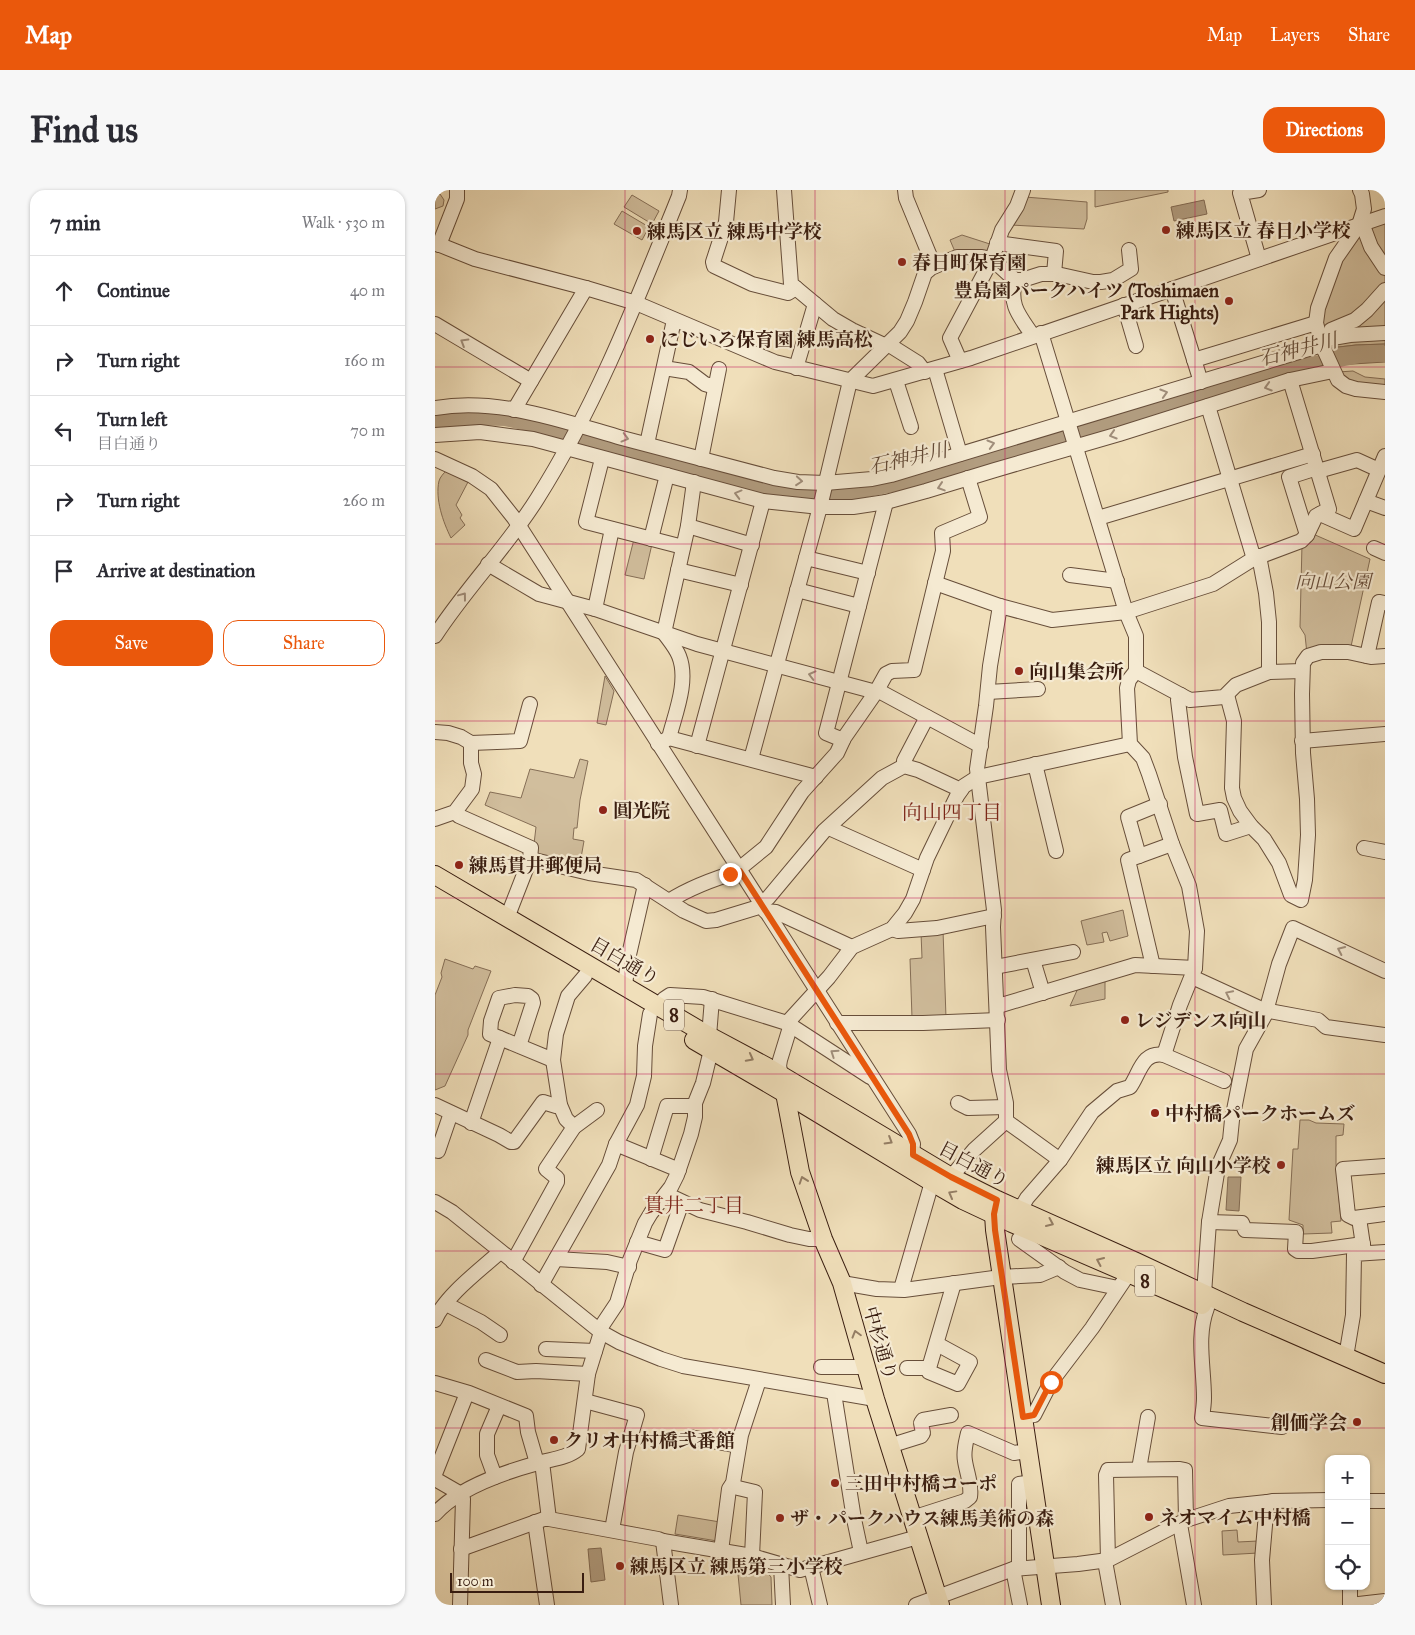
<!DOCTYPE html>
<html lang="en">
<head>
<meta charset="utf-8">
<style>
	:root { --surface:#fff; --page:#f7f7f7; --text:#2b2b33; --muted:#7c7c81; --line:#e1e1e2; --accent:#ea580c }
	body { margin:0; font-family:"IM FELL Great Primer","Noto Serif JP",serif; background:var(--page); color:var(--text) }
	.controls { position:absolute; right:15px; bottom:15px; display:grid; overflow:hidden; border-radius:10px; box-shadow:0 1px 4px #0004 }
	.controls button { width:45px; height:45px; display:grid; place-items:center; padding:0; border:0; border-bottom:1px solid var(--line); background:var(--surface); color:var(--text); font:25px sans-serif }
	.scale { position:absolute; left:15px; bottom:12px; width:134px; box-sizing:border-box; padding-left:5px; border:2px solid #391d10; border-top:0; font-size:14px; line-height:18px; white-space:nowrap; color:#391d10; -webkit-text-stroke:4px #f5ead2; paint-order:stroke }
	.stop { position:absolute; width:15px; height:15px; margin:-11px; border:4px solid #ea580c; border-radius:50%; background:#fff }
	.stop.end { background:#ea580c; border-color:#fff; box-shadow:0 1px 5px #0008 }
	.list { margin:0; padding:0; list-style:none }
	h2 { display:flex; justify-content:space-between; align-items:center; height:65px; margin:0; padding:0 20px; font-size:21px }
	h2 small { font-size:16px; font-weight:400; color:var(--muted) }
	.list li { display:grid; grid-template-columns:32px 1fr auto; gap:15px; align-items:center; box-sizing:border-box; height:70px; padding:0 20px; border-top:1px solid var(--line) }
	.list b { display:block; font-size:19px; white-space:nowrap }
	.list p { margin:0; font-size:16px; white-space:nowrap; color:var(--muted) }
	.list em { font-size:16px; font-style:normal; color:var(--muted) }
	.actions { display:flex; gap:10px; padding:15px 20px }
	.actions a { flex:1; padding:11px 0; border:1px solid var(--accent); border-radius:15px; text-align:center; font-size:18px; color:var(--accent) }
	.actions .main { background:var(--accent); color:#fff }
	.icon { flex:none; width:28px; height:28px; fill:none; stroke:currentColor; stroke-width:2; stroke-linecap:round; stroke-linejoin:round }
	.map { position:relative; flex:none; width:950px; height:1415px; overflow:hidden; border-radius:15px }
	header { display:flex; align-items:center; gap:30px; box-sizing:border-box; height:70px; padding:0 25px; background:var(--accent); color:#fff }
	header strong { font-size:24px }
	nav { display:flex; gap:28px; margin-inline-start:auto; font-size:18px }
	.intro { display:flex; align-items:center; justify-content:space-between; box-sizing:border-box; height:120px; padding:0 30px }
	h1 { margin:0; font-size:35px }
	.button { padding:12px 22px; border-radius:15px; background:var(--accent); color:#fff; font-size:18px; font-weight:700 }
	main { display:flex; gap:30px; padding:0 30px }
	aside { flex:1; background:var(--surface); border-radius:15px; box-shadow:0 1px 4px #0004 }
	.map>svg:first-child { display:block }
</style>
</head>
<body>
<header>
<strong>Map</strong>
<nav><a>Map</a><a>Layers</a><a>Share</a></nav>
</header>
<div class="intro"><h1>Find us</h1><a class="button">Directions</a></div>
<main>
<aside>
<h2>7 min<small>Walk · 530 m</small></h2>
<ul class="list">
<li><svg class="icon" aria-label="ahead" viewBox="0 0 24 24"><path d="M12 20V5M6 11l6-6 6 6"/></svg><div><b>Continue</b></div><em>40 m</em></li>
<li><svg class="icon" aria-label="right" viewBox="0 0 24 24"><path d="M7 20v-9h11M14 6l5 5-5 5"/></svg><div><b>Turn right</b></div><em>160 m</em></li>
<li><svg class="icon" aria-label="left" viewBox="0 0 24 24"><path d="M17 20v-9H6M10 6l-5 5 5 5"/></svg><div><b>Turn left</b><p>目白通り</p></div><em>70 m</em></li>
<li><svg class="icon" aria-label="right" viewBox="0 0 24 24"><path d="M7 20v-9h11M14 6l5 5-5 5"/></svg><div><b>Turn right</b></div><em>260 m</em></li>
<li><svg class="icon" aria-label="arrive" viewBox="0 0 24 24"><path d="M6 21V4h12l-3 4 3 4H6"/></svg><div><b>Arrive at destination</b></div></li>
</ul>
<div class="actions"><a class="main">Save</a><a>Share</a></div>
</aside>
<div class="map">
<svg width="950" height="1415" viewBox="0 0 950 1415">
	<rect width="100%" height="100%" fill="#f0dfba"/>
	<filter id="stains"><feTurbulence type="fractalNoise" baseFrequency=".004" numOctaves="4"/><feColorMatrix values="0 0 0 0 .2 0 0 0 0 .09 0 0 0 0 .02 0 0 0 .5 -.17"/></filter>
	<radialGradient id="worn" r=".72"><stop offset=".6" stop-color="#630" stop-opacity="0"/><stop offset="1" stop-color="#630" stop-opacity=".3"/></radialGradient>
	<g fill="#d1be9d" stroke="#856e56">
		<path d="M660,0H733V2L660,17Z"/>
		<path d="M0,4H5L9,10L8,16L0,19Z"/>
		<path d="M197,5L224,21L217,34L189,17Z"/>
		<path d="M590,7L652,12V29L649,39L576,35Z"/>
		<path d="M187,21L214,37L207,50L179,34Z"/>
		<path d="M950,32V154L921,155L895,158L886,133L888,114L906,67L924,41Z"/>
		<path d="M527,45L558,55L556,61L521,64L515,50Z"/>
		<path d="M918,181L930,187L950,189V198L922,196L903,182Z"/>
		<path d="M11,281L33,292L21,315L27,325L25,328L30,335L16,348C8,332 0,309 4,291C5,287 9,283 11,281Z"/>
		<path d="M878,344L935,369L915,461L872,464L870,445L865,437L867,354Z"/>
		<path d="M199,349L217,354L209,389L190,385Z"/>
		<path d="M170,486L179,501L171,535L162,533Z"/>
		<path d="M145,569L153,571L145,610L142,638H139L138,649L149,651L144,679L98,668L99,654L101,637L50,615L55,602L86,608L95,579L139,588Z"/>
		<path d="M688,720L693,746L675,751L672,742L667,743L669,752L652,755L646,731Z"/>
		<path d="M508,740L511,828H477L475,769L487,768L486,743Z"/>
		<path d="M10,769L38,779L40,776L56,781L33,840V845L10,896L0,900V805L7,787L6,783Z"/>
		<path d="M670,789V809L635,816L644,796Z"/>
		<path d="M865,930H874L881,933L909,934L908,945L901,946V974L906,1031L896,1032L897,1043L868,1044V1035L854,1030L858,959H863Z"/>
		<path d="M243,1325L285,1332L282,1351L240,1344Z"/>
		<path d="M802,1340L803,1352L823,1351V1363L788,1365L787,1341Z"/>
		<path d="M302,1374L331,1381L336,1387L337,1415H306Z"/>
	</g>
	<g fill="#b29d80" stroke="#826a53">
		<path d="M769,10L772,24L739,31L736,17Z"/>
		<path d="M950,154V172L902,175L895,158L921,155Z"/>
		<path d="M793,987H806L804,1021L791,1020Z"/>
		<path d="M166,1358L170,1390L156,1392L153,1359Z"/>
	</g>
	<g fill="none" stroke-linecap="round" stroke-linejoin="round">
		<path stroke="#765d48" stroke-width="1" d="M950,159L905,162L903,164L906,170L950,167"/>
		<path stroke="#b29d80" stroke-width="16" d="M0,230L37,227L70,228L110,237L157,252L212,264L321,295L368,302H417L490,288L687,229L875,175L934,163L950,164"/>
		<g stroke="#674e3a" stroke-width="16">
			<g id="minor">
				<path d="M294,0L291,32L278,72L279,76L317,94L353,103L361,98"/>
				<path d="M349,0L356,94L398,129L417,140L447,154L456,156L483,173L490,182"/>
				<path d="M470,0L471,8L499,76"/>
				<path d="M925,0L927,4L929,19L924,35L901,68L883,118L881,133L887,155L903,190L911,196L921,199L950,202"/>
				<path d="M930,41L936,57L950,78"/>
				<path d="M0,53L40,69L151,98L201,113L340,172L438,196L536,168L950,26"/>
				<path d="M562,53L621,61L619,84"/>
				<path d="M4,55L22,9V0"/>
				<path d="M824,69L805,3L824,0"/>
				<path d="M580,90C574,116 584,125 598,146"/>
				<path d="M737,99L766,192"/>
				<path d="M689,115L701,156"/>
				<path d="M0,134L96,191"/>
				<path d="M606,143L691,422L701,446V481L694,490L692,498L695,554L708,568L714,584L737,654L754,696L762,741L760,778L745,815L729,865"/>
				<path d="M894,148L896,140L920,130L932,120L950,100"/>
				<path d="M886,150L915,145L950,143"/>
				<path d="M759,170L881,133"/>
				<path d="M525,171L515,148L557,69L567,40L582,16L588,0"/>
				<path d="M229,178L254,182L270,194L280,197"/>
				<path d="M361,178L380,114"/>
				<path d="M500,179L525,264"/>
				<path d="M461,191L476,237"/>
				<path d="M773,216L819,369"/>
				<path d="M0,218C63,207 128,231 187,248C238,261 288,275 339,288L363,292L390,293L437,289L456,285L887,155"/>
				<path d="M79,220L151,98"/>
				<path d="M0,245L45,242L98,249L328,311L385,317H418L451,312L491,301L560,280L684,244L855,190L898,181"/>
				<path d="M212,254L239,130"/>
				<path d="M0,269L37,286L56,299L79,328L474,944L478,954L476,971"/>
				<path d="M167,269L151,332L248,357"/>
				<path d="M266,269L284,179"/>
				<path d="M883,281L922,270L944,280"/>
				<path d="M931,311L950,318"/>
				<path d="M885,324L919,339L950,266"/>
				<path d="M663,328L878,264"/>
				<path d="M253,336L317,355"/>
				<path d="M872,345L854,287L882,278"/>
				<path d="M216,349L232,285"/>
				<path d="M939,358L950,363"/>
				<path d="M824,366L831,403L834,432V482"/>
				<path d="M371,368L433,383"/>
				<path d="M53,374L104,404L160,419L262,454L441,502"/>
				<path d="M243,380L306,395"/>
				<path d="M635,385L682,391"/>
				<path d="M500,393L565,416L617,430L691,422L778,394L818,369L866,351L872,345L881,326L894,319L855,190"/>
				<path d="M362,400L424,416"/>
				<path d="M565,416L555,476L551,516L542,579L559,720L558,737L564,880L571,913V931L625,970"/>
				<path d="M160,419L177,339"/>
				<path d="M0,446C31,398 72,357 102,309C162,214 202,110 244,6L245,0"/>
				<path d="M932,466L944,412L950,413"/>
				<path d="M701,481L755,510L789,507L801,495L834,482L867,481"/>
				<path d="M442,500L546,556"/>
				<path d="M553,502L603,499"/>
				<path d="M746,505L743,510L750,567L762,624L785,620L791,644L816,636"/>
				<path d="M792,505L799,531L797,598L799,608L805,621L816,636L829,649L844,673L856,705L866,710L870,690L873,645L872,609L868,563L867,504L868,473L873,466L886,462H913L936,467L950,466"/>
				<path d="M0,542L13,543L26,547L36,553L85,551L95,514"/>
				<path d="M234,548L381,587"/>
				<path d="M408,550L391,543L451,312"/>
				<path d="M867,551L950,544"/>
				<path d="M223,554L234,548C240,524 254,491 244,466C241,458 234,450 229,443L253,336L259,292"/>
				<path d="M262,556L328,311"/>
				<path d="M316,569L385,317L415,191L465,142L472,131L480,112L490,83L496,78L522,67H547L557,69L580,90H587L606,84H622L658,92H666L678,90L696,79L694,60"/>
				<path d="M600,574L621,661"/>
				<path d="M469,576V571L492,527"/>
				<path d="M20,622L24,626L96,658L95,669L72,728"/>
				<path d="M0,629L20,622L37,599L39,584L36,573V553"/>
				<path d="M394,638L488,680"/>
				<path d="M929,658L950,662"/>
				<path d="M704,666L693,627L725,614"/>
				<path d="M95,669L154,683L201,690L249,721L271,731L281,730L327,716"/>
				<path d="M304,679L331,657L367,602L402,563L409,548L441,502L451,484L457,481L479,480L508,361L507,343L545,327L533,288"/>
				<path d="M234,711C256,697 281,688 305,681"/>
				<path d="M326,714L333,708L389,641L447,588L469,576L483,580L526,600"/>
				<path d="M330,721L341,722L417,757"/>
				<path d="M457,739L463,741L502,738L559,726"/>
				<path d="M598,770L608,803"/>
				<path d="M718,776L693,670L737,654"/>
				<path d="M560,777L638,762"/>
				<path d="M757,787L829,820L883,830L891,837L950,845"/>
				<path d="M190,796L193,769L210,695"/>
				<path d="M224,816L229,809L235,805L268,807L352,833L435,887"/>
				<path d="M563,816L700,775L760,778"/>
				<path d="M352,833L394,787L417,757L457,739L470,723L478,709L492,668L522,606L529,596L543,587L695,554"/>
				<path d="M402,833H488L563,830"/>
				<path d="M274,846L277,809"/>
				<path d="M84,856L98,813L97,809L93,806L80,805L64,808L56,831L55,844L118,870"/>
				<path d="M348,893L344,876L345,870L356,834"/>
				<path d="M523,913L533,918L571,917"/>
				<path d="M0,915L64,945L76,952H79L108,912L121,916L125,915"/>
				<path d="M36,933L65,848"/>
				<path d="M139,937L131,929L125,915L118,870L121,844L133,806L150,786"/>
				<path d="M181,954L244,980"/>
				<path d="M3,961L16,923"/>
				<path d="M216,969L232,916H259"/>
				<path d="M950,976L908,979L913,1025L919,1028L950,1024"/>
				<path d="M516,987L539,960L571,931"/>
				<path d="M231,1004L265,1020L312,1032L355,1045L374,1049H388"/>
				<path d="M0,1012L17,1022L166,1142L184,1152L226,1169L248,1176L440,1209"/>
				<path d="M585,1020L592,1008L625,970L657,922L682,901L695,897C705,883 707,861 729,865L789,891"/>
				<path d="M924,1028L929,1062"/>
				<path d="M774,1032L807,1033L810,1040L861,1042L860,1059L863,1061H877L928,1054"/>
				<path d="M584,1049L630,1082L645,1090L683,1098"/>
				<path d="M202,1052L230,1060L247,1012"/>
				<path d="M121,1069L172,1072L194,1077"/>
				<path d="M78,1072L122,992V988L111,979L139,937L162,920"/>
				<path d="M407,1093L442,1099L469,1100L566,1087L605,1085L624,1077"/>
				<path d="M106,1095L174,975L181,954L202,915L209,886L210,856L215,824"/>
				<path d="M466,1099L497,992"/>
				<path d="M769,1104L774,1032L783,977L795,950L797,930L811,859L830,825L844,774L858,738L950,781"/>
				<path d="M11,1114L46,1132L65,1145"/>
				<path d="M772,1118C761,1147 769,1177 769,1208C769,1214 768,1221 767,1228L847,1237"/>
				<path d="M0,1130C10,1106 45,1080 65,1062"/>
				<path d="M164,1140L182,1113L195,1070L210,1033L216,1023L236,997L242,985L256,944L260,927V913L268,893L276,860"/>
				<path d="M111,1159L160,1161"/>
				<path d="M911,1167L918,1125L919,1064L950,1062"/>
				<path d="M51,1170L82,1182L101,1181L153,1184"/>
				<path d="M386,1177H430"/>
				<path d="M472,1178H494L519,1093"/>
				<path d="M494,1178V1182L523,1194L535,1172L502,1154"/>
				<path d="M0,1193L34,1203L91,1226L93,1242L102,1273"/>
				<path d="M399,1203L419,1329L426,1362"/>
				<path d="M150,1211L202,1225L191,1262L177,1340"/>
				<path d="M588,1227L599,1225L616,1192L657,1138L698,1077"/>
				<path d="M255,1247L304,1256"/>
				<path d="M454,1256L486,1246L488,1243L486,1233L488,1230L516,1225"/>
				<path d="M107,1272L114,1329"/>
				<path d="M704,1279L713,1227"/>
				<path d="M0,1284L32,1203"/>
				<path d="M60,1287L52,1265V1244L64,1216"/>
				<path d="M0,1289L26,1304L28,1309L25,1415"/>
				<path d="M297,1295L303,1298L320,1302L317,1366"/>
				<path d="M931,1311H950"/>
				<path d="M0,1324C23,1298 70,1282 103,1273C117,1269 132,1268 143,1259L153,1184L166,1142"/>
				<path d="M477,1328L530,1311L535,1307C537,1294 532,1284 530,1271C528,1261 531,1252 533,1243L579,1263L593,1261"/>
				<path d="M100,1332L112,1415"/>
				<path d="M745,1334L759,1415"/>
				<path d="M228,1351L236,1415"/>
				<path d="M26,1359L109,1329H114L223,1349L228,1351L317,1366L365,1380L483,1347"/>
				<path d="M286,1361L294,1299L298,1293L306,1245L324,1190"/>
				<path d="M673,1370L671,1285L673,1280L745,1279L750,1280L751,1330"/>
				<path d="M670,1371L678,1415"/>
				<path d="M346,1375L348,1415"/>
				<path d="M376,1377L385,1415"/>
				<path d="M584,1378V1294L598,1292"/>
				<path d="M578,1379L585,1415"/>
				<path d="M915,1396V1415"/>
				<path d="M481,1415L578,1379L643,1374L673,1370L751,1330L794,1316L832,1312L837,1311L894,1310"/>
				<path d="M829,1415L827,1370L832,1312"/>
				<path d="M915,1415L950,1411"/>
			</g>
		</g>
		<g stroke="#391d10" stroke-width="20">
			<g id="major">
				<path d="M0,685L274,846L332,877L516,987L562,1010L701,1072L808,1122L950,1184"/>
				<path d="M259,850L365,912L497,992L528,1010L577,1033L767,1115"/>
				<path d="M350,903L365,982L388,1049L407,1093L440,1209L505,1415"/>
				<path d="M561,1015L559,1024L560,1040L616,1415"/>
			</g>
		</g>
		<use href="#minor" stroke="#f5ead2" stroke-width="14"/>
		<use href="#major" stroke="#f0dfba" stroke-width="18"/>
	</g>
	<defs><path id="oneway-chevron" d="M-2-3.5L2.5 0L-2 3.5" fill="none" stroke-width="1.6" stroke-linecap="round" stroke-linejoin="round" transform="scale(1.25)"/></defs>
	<g stroke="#a08e7b">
		<use href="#oneway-chevron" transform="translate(29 152) rotate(-149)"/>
		<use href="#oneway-chevron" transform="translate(833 197) rotate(163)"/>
		<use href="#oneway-chevron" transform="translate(729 203) rotate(-17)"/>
		<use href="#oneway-chevron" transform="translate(678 245) rotate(163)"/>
		<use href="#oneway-chevron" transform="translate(190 248) rotate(15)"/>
		<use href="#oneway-chevron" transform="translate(556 254) rotate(-16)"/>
		<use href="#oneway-chevron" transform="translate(364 291) rotate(5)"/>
		<use href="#oneway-chevron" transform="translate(506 297) rotate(162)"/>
		<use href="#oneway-chevron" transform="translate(303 304) rotate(-165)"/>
		<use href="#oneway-chevron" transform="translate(28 406) rotate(-53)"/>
		<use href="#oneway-chevron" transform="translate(377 485) rotate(-166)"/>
		<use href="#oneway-chevron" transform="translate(906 760) rotate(-155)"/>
		<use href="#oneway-chevron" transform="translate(794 804) rotate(-154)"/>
		<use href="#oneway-chevron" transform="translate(399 863) rotate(-146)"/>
	</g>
	<g stroke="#947e65">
		<use href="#oneway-chevron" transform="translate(315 868) rotate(28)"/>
		<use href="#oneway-chevron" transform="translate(454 951) rotate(31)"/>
		<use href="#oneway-chevron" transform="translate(368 990) rotate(-109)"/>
		<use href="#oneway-chevron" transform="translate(517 1004) rotate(-151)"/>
		<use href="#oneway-chevron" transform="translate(615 1033) rotate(24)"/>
		<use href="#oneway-chevron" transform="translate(665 1071) rotate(-156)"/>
		<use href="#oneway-chevron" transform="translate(421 1144) rotate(-106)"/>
	</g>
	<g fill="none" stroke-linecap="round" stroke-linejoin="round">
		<path stroke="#ea580c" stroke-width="6" d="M295,684L305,681L474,944L478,954V965L516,987L562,1010L559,1024L560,1040L588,1227L599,1225L616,1192"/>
	</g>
	<path fill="none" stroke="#c2185b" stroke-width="1" stroke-opacity="0.55" d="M190,0V1415M380,0V1415M570,0V1415M760,0V1415M0,177H950M0,354H950M0,531H950M0,708H950M0,884H950M0,1061H950M0,1238H950"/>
	<g fill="#8f2418" stroke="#f5ead2" stroke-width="2">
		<circle cx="731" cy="40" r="5"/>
		<circle cx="202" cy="41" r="5"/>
		<circle cx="467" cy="72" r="5"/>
		<circle cx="794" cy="111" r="5"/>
		<circle cx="215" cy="149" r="5"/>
		<circle cx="584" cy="481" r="5"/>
		<circle cx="168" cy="620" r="5"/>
		<circle cx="24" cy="675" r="5"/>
		<circle cx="690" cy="830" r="5"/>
		<circle cx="720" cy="923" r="5"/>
		<circle cx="846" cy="975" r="5"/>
		<circle cx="922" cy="1232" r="5"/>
		<circle cx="119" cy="1250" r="5"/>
		<circle cx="400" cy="1293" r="5"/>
		<circle cx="714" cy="1327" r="5"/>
		<circle cx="345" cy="1328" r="5"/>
		<circle cx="185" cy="1376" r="5"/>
	</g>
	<g text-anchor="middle" stroke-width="4.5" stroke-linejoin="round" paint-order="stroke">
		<g fill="#f5ead2" stroke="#715a4a" stroke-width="1">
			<rect x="229" y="809.5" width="20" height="31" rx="4"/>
			<rect x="700" y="1075.5" width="20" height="31" rx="4"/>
		</g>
		<g font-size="18" font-weight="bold" fill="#391d10">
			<text x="239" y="831">8</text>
			<text x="710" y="1097">8</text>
		</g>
		<g font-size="19" font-weight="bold" fill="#391d10" stroke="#f5ead2" text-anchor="start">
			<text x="741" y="47">練馬区立 春日小学校</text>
			<text x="212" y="48">練馬区立 練馬中学校</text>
			<text x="477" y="79">春日町保育園</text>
			<text x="784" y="107" text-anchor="end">豊島園パークハイツ (Toshimaen<tspan x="784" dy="22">Park Hights)</tspan></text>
			<text x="225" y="156">にじいろ保育園 練馬高松</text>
			<text x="594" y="488">向山集会所</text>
			<text x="178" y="627">圓光院</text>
			<text x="34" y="682">練馬貫井郵便局</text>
			<text x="700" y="837">レジデンス向山</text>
			<text x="730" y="930">中村橋パークホームズ</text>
			<text x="836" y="982" text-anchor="end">練馬区立 向山小学校</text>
			<text x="912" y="1239" text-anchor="end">創価学会</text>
			<text x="129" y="1257">クリオ中村橋弐番館</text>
			<text x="410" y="1300">三田中村橋コーポ</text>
			<text x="724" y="1334">ネオマイム中村橋</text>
			<text x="355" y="1335">ザ・パークハウス練馬美術の森</text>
			<text x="195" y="1383">練馬区立 練馬第三小学校</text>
		</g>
		<g font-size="19" font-style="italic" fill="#674d3a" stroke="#f5ead2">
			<text x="898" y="398">向山公園</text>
		</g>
		<g font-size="19" fill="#391d10" stroke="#f5ead2">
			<text transform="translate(190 771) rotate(30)" y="7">目白通り</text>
			<text transform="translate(539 974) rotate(28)" y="7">目白通り</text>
			<text transform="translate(446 1153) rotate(74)" y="7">中杉通り</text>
		</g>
		<g font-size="20" font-style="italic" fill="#634a37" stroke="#f5ead2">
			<text transform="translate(863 159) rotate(-14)" y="7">石神井川</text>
			<text transform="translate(473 268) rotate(-13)" y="7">石神井川</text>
		</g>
		<g font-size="20" fill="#7a1f14" stroke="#f5ead2">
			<text x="517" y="629">向山四丁目</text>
			<text x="259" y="1022">貫井二丁目</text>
		</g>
	</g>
	<rect width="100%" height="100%" filter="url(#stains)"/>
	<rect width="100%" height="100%" fill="url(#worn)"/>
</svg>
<div class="controls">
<button>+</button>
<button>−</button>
<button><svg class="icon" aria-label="locate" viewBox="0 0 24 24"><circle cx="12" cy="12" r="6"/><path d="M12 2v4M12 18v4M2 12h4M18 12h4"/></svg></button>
</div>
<div class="scale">100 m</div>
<div class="stop" style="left:616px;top:1192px"></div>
<div class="stop end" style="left:295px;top:684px"></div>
</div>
</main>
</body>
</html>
